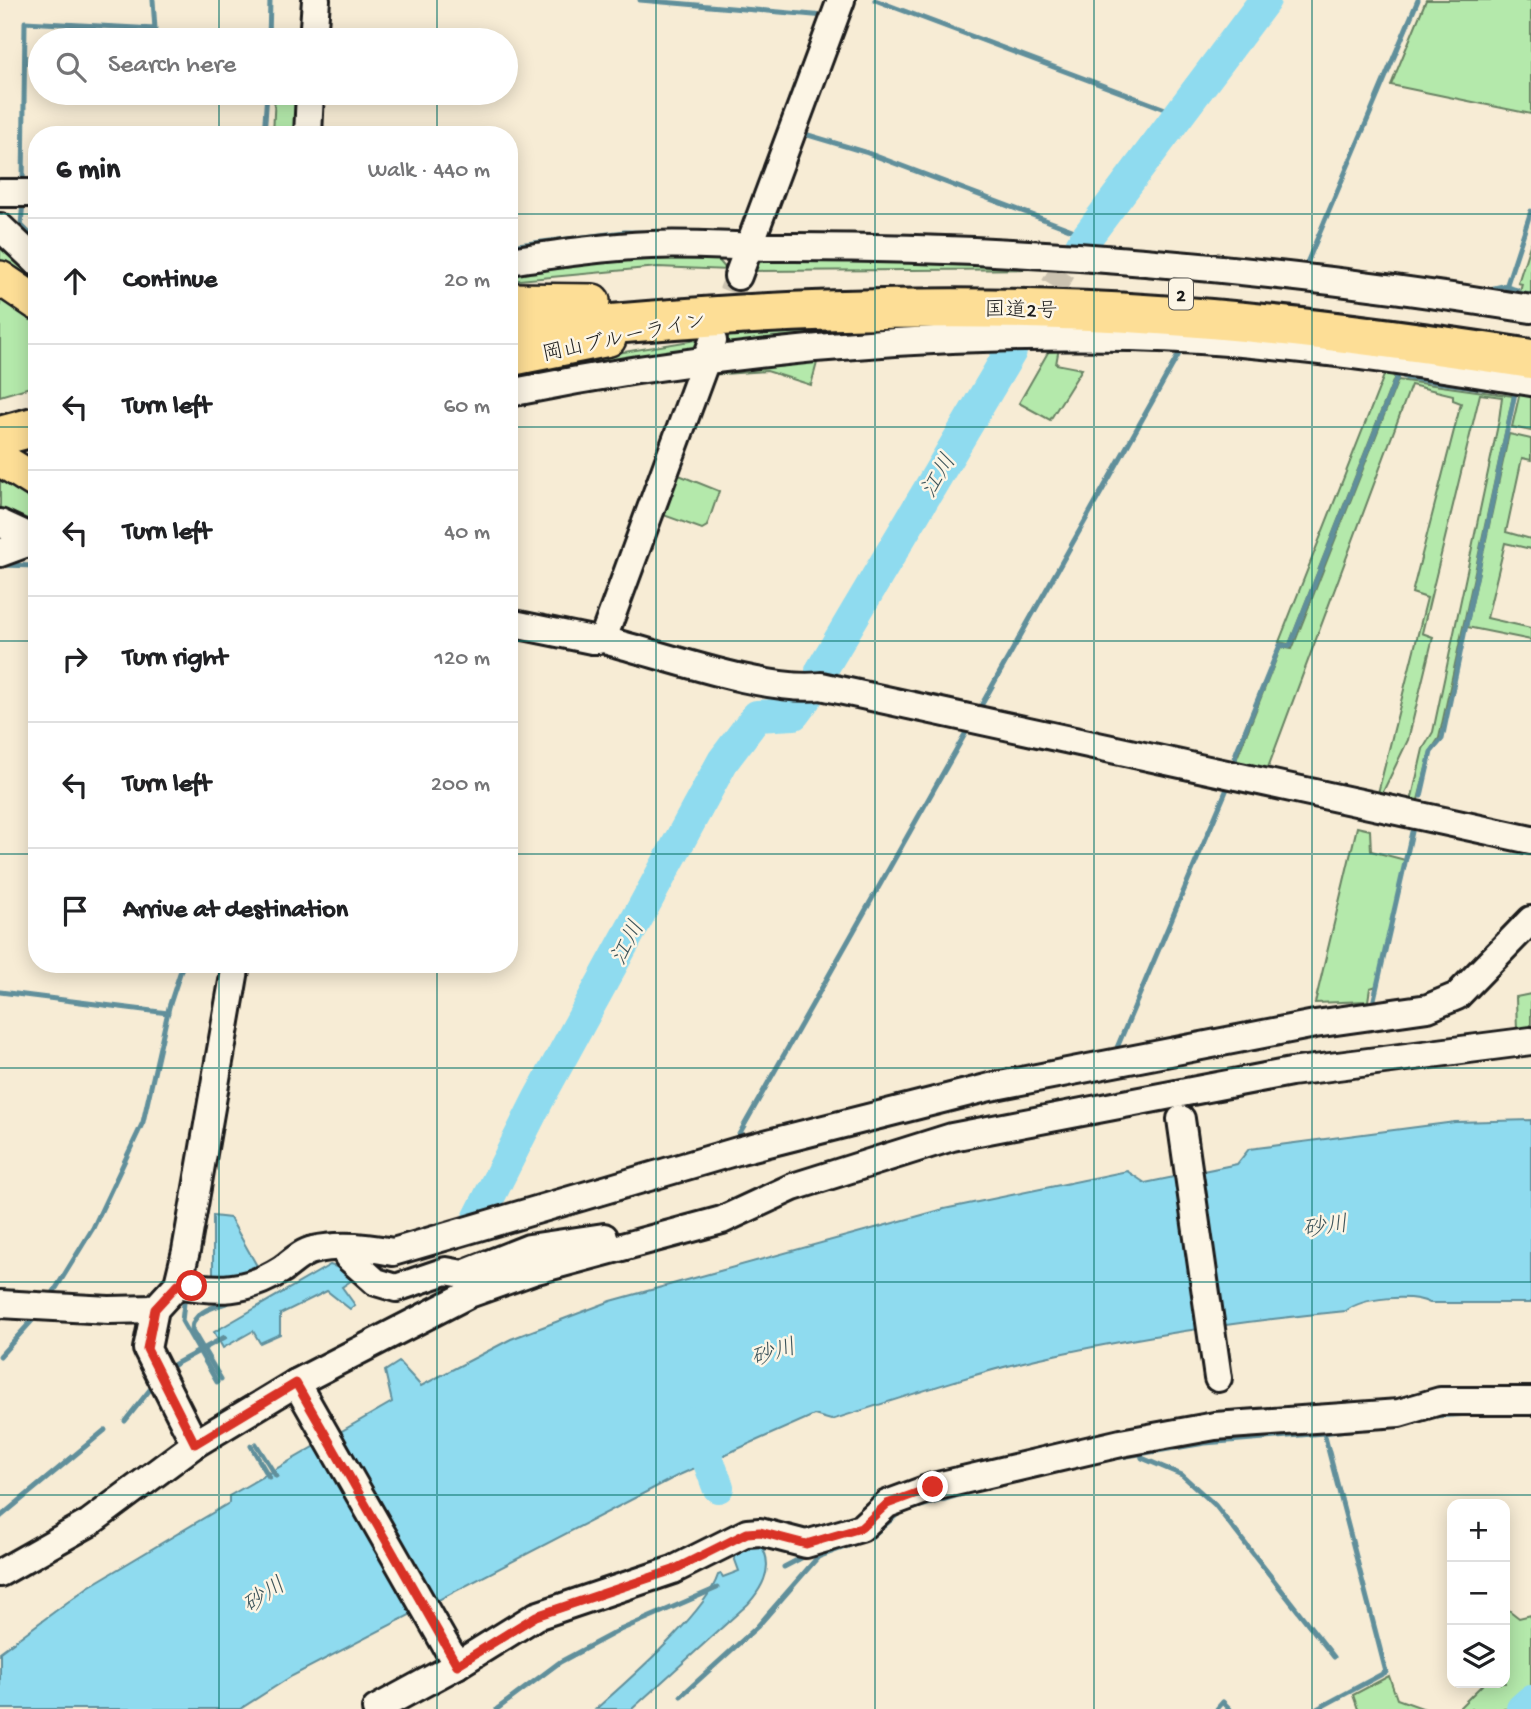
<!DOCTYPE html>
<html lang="en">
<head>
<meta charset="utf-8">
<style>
	:root { --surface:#fff; --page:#f6f6f6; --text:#202124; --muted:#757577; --line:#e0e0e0 }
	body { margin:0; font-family:"Gochi Hand","Klee One",sans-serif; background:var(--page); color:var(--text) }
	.controls { position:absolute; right:21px; bottom:21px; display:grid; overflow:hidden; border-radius:14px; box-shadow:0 4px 18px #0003 }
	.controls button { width:63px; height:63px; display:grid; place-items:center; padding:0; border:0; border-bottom:2px solid var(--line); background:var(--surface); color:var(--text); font:35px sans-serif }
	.stop { position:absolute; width:21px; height:21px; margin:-16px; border:5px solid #d93025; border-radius:50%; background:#fff }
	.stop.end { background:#d93025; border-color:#fff; box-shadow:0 2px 7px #0008 }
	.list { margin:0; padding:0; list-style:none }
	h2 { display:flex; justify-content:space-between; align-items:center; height:91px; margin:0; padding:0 28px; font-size:30px }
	h2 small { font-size:23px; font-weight:400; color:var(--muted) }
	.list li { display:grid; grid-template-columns:46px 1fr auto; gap:21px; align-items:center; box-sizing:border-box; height:126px; padding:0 28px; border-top:2px solid var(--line) }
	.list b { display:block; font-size:26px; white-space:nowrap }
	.list em { font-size:23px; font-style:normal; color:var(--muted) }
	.icon { flex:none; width:38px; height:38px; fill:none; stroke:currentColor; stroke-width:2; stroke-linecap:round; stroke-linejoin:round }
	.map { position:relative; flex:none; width:1531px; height:1709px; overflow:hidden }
	.search { position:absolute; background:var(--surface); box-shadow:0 4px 18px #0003; left:28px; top:28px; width:490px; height:77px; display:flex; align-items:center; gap:18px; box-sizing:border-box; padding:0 24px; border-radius:38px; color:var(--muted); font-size:26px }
	.panel { position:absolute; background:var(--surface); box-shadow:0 4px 18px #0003; left:28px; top:126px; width:490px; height:847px; border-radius:28px }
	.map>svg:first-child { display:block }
</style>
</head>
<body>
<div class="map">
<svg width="1531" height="1709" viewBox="0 0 1531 1709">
	<rect width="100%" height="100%" fill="#f7ecd5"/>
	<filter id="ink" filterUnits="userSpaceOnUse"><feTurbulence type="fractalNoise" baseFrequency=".0143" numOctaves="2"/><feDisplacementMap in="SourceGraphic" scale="14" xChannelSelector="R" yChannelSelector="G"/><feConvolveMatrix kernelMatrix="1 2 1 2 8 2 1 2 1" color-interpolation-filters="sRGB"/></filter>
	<g filter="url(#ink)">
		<g fill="#b4e9ab" stroke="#688264" stroke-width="2" fill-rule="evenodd">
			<path d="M1426,0H1531V114L1391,85Z"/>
			<path d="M275,93H299L297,135H273Z"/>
			<path d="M0,234L37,271V291L0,263Z"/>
			<path d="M1531,242V294L1520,292L1522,284L1518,283Z"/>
			<path d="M618,254L716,257L727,270L658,267L509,281V268Z"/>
			<path d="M900,256L1059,269L748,271L754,257Z"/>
			<path d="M0,288L37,311V385L0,396Z"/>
			<path d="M896,325L1023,326L729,345L724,336Z"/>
			<path d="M702,339L694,353L509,383V371Z"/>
			<path d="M1051,347L1059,348L1056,364L1082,369L1050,420L1019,403Z"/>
			<path d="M818,359L811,385L767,371L708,375L713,371Z"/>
			<path d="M1385,373L1395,376L1289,644L1279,642Z"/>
			<path d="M1398,380L1513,396L1439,738L1430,752L1417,804L1411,808L1237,770V758L1281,647L1292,649ZM1411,385L1453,395V400L1461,403L1412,593L1427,598L1377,797L1266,773ZM1480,394L1502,397L1499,420L1433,732L1423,749L1410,806L1379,800L1408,740L1433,637L1422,633Z"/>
			<path d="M1520,392L1531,393V431L1512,427Z"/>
			<path d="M1509,434L1531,439V460L1522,458L1506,532L1531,539V549L1505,543L1487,618L1531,628V640L1467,627Z"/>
			<path d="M0,472L37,496V533L0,516Z"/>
			<path d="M674,473L719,491L707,526L702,529L658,513Z"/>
			<path d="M1357,827L1370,830L1371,851L1405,860L1377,986L1370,988L1368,1001L1315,1003Z"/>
			<path d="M1531,994V1031L1517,1032L1516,997Z"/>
			<path d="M1505,1607L1519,1618L1531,1615V1694L1515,1709H1458L1484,1683H1505Z"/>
			<path d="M1389,1676L1397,1699L1425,1709H1358L1353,1695Z"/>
		</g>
		<g fill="#8fdbef" stroke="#618f9b" stroke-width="2">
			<path d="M1531,1120V1303H1430C1412,1294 1362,1297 1346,1311C1242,1321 1139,1336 1036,1359C967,1375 899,1399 831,1420L814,1415L677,1476L292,1676L240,1709H0V1652L88,1587L229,1503V1496L392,1402L385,1371L399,1362L421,1386L511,1339L611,1301L944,1209L1127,1171L1145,1183L1237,1164L1249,1149L1455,1122Z"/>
			<path d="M213,1216L230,1218L261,1273L213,1283Z"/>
			<path d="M330,1265L350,1271L355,1278L342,1287L355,1305L350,1309L327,1291L280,1314V1334L260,1343L253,1331L223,1348L214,1332Z"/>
			<path d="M757,1540C776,1562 765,1585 748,1604L632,1709H596C627,1681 706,1613 718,1575L721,1574L723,1577L739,1571L731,1549Z"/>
		</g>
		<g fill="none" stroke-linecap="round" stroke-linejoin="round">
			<g stroke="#618f9b" stroke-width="5">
				<path d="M640,0L825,16"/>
				<path d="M875,0L1168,110"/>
				<path d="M269,40L270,0"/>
				<path d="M1175,113L1179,115"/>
				<path d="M798,132L865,152L1088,236"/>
				<path d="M264,135L267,93"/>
				<path d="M23,185L25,22L155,29L153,0"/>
				<path d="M23,201L21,225L37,241"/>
				<path d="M1083,243L1094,247"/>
				<path d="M509,246L625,232L746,233"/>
				<path d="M1304,270L1418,0"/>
				<path d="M1486,290L1507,285"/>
				<path d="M1516,293L1531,295"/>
				<path d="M1515,296L1517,290L1506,287L1531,211"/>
				<path d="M0,565L37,566"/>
				<path d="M977,713L1180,352"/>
				<path d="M1234,766L1236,753L1280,645L1290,646L1398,374L1407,378L1497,390"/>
				<path d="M1421,796L1431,752L1442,739L1515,393L1500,390"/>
				<path d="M0,992L168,1013"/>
				<path d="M1372,1008L1414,823"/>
				<path d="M1116,1050L1229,784"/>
				<path d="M732,1139L737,1138L969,727"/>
				<path d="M185,1294L182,1321L217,1382"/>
				<path d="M50,1298L93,1228L143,1122L169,1007L183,964"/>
				<path d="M0,1356L38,1314"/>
				<path d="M166,1369L225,1337"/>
				<path d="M221,1379L192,1330C191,1310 219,1306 235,1300"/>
				<path d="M1433,1416L1472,1414"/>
				<path d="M125,1421L156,1382"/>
				<path d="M1324,1433L1355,1429"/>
				<path d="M256,1444L276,1476"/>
				<path d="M251,1446L269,1477"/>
				<path d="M1141,1454L1142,1458L1182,1475L1215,1505L1334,1657"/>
				<path d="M1109,1459L1205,1443L1324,1433L1386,1672L1317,1709"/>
				<path d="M0,1517L105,1430"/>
				<path d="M784,1567L807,1555"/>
				<path d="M681,1696L757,1627L818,1557L870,1538L900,1512L976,1490"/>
				<path d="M497,1709L560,1662L620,1630L717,1588"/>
				<path d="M1217,1709L1223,1702L1230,1709"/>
			</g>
			<g stroke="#8fdbef" stroke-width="32">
				<path d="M1081,245L1265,0"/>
				<path d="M821,671L1011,351"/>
				<path d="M474,1227L538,1100L723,761L757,716L794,714L808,695"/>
				<path d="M694,1422L718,1487"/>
				<path d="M1522,1709L1531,1701"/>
			</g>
			<g stroke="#cbc2b0" stroke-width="26" stroke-dasharray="26 13" stroke-linecap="butt">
				<path d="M1033,320L1063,271"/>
				<path d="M717,329L738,276"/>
			</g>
			<g stroke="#1c1c1c" stroke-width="32">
				<g id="minor">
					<path d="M313,40L316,0"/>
					<path d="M308,135L310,93"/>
					<path d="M0,193H37"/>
					<path d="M0,227L37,262"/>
					<path d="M509,261C557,254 603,247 651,245C698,243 747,248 794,247C1037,247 1291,271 1531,309"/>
					<path d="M738,276L841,0"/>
					<path d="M509,393C712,352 924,333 1131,337C1265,340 1399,360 1531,382"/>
					<path d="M0,523L37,540"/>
					<path d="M0,553L35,540"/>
					<path d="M509,623L592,640H599L604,636L713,341"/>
					<path d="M604,636L611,642C665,656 769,693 821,686L1531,840"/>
					<path d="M1181,1119L1218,1378"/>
					<path d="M347,1249L348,1257L376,1282L396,1288L446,1271L463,1274L529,1248L604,1237"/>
					<path d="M178,1284C217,1292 246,1292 281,1270C290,1264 302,1252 313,1250C338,1244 368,1247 393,1252L741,1150L990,1087L1315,1024L1428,1008L1457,996L1531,920"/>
					<path d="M0,1304L109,1310L155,1309"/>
					<path d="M296,1383L457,1665"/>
					<path d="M195,1444L147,1349L155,1309L178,1284L186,1251L236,964"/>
					<path d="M0,1573L89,1523L195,1444L296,1383L469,1294L533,1271L722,1220L793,1187L952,1137L1291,1072L1531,1041"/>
					<path d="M376,1709L457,1665L536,1616L673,1570L747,1533L760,1532L806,1544L861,1528L887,1504L933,1487L1121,1443L1215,1426L1399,1413L1440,1401H1531"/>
				</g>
			</g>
			<g stroke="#1c1c1c" stroke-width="38">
				<g id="major">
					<path d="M0,278L37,303"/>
					<path d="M509,300L593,301"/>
					<path d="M509,359L609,339"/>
					<path d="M0,459L37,482"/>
				</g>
			</g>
			<g stroke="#1c1c1c" stroke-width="44">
				<g id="highway">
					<path d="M509,334C725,311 941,300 1158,315C1283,323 1408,340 1531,359"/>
					<path d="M0,436L37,426"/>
				</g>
			</g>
			<use href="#minor" stroke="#fcf5e5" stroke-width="26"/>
			<use href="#major" stroke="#fdde96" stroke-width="33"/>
			<use href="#highway" stroke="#fdde96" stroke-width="38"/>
		</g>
	</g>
	<g fill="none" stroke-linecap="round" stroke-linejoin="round" filter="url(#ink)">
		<path stroke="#d93025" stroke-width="9" d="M192,1286L178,1284L155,1309L147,1349L195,1444L296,1383L457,1665L536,1616L673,1570L747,1533L760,1532L806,1544L861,1528L887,1504L933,1487"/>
	</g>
	<path fill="none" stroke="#0f766e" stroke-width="2" stroke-opacity="0.55" d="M219,0V40M437,0V40M656,0V1709M875,0V1709M1094,0V1709M1312,0V1709M219,93V135M437,93V135M0,214H37M509,214H1531M0,427H37M509,427H1531M0,641H37M509,641H1531M0,854H37M509,854H1531M219,964V1709M437,964V1709M0,1068H1531M0,1282H1531M0,1495H1531"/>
	<g text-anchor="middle" stroke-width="5" stroke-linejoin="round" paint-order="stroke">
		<rect fill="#fcf5e5" stroke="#5f5d58" stroke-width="2" x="1169" y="278.5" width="24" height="31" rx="5"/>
		<g font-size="19" font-weight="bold" fill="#1c1c1c">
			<text x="1181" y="301">2</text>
		</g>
		<g font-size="21" fill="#1c1c1c" stroke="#fcf5e5">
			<text transform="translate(1021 309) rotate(1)" y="7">国道2号</text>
			<text transform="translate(624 336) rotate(-12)" y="7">岡山ブルーライン</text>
		</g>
		<g font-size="23" font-style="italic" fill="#3e555b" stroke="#fcf5e5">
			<text transform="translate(937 475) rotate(-59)" y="8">江川</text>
			<text transform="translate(626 942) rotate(-62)" y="8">江川</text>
			<text transform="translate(1325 1225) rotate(-8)" y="8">砂川</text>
			<text transform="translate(773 1351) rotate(-17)" y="8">砂川</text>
			<text transform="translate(263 1594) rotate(-34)" y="8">砂川</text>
		</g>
	</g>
</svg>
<div class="controls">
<button>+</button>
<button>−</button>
<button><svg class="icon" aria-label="layers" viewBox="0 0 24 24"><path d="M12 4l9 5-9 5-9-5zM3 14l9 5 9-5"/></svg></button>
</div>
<div class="stop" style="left:192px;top:1286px"></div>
<div class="stop end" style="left:933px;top:1487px"></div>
<div class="search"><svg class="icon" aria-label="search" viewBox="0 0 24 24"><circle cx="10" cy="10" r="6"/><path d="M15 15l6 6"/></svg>Search here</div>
<section class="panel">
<h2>6 min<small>Walk · 440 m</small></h2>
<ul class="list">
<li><svg class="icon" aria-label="ahead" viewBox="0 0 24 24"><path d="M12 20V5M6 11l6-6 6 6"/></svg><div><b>Continue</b></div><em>20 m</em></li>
<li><svg class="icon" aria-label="left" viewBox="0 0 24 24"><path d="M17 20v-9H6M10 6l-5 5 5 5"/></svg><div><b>Turn left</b></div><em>60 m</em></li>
<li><svg class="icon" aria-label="left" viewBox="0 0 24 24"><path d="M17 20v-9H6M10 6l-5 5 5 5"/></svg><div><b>Turn left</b></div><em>40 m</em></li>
<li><svg class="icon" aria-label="right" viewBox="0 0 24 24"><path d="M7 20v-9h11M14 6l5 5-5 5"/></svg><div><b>Turn right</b></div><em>120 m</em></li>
<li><svg class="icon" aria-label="left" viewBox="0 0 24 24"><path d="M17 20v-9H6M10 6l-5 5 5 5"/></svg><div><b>Turn left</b></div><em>200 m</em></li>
<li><svg class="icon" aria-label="arrive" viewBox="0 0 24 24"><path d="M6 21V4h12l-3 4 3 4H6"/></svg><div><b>Arrive at destination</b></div></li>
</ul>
</section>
</div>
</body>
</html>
